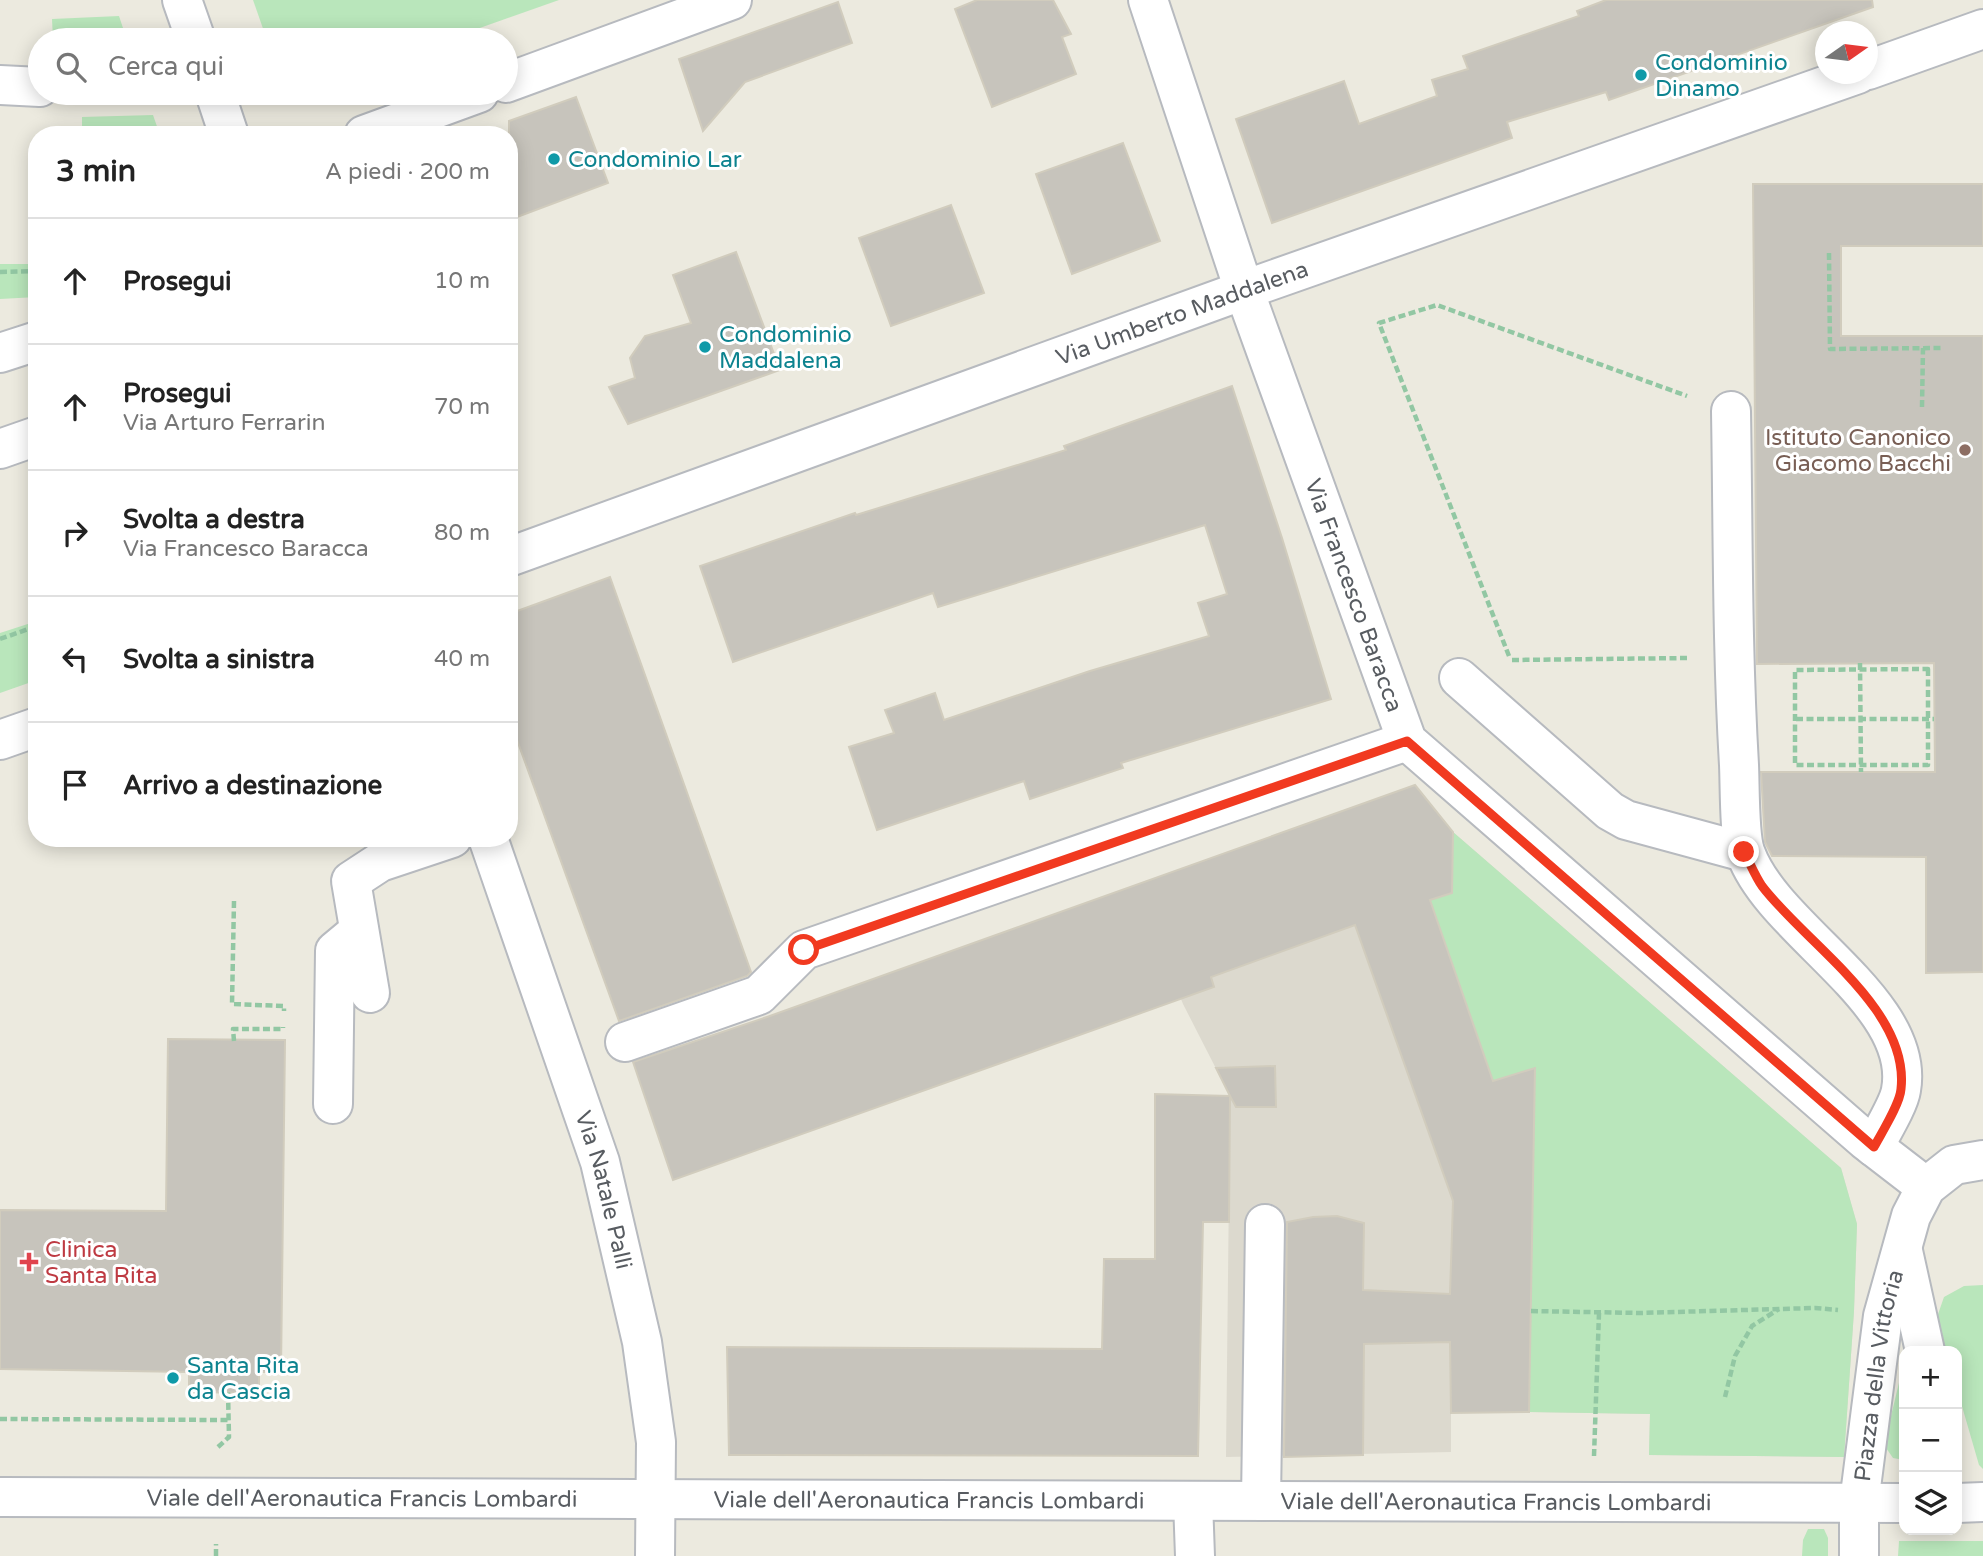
<!DOCTYPE html>
<html lang="it">
<head>
<meta charset="utf-8">
<style>
	:root { --surface:#fff; --page:#f2f2f2; --text:#222; --muted:#767676; --line:#e0e0e0 }
	body { margin:0; font-family:"Varela Round",sans-serif; background:var(--page); color:var(--text) }
	.controls { position:absolute; right:21px; bottom:21px; display:grid; overflow:hidden; border-radius:14px; box-shadow:0 4px 18px #0003 }
	.controls button { width:63px; height:63px; display:grid; place-items:center; padding:0; border:0; border-bottom:2px solid var(--line); background:var(--surface); color:var(--text); font:35px sans-serif }
	.compass { position:absolute; left:1815px; top:21px; width:63px; height:63px; border-radius:50%; background:var(--surface); box-shadow:0 4px 18px #0003; rotate:76deg }
	.stop { position:absolute; width:21px; height:21px; margin:-16px; border:5px solid #f13a20; border-radius:50%; background:#fff }
	.stop.end { background:#f13a20; border-color:#fff; box-shadow:0 2px 7px #0008 }
	.list { margin:0; padding:0; list-style:none }
	h2 { display:flex; justify-content:space-between; align-items:center; height:91px; margin:0; padding:0 28px; font-size:30px }
	h2 small { font-size:23px; font-weight:400; color:var(--muted) }
	.list li { display:grid; grid-template-columns:46px 1fr auto; gap:21px; align-items:center; box-sizing:border-box; height:126px; padding:0 28px; border-top:2px solid var(--line) }
	.list b { display:block; font-size:26px; white-space:nowrap }
	.list p { margin:0; font-size:23px; white-space:nowrap; color:var(--muted) }
	.list em { font-size:23px; font-style:normal; color:var(--muted) }
	.icon { flex:none; width:38px; height:38px; fill:none; stroke:currentColor; stroke-width:2; stroke-linecap:round; stroke-linejoin:round }
	.map { position:relative; flex:none; width:1983px; height:1556px; overflow:hidden }
	.search { position:absolute; background:var(--surface); box-shadow:0 4px 18px #0003; left:28px; top:28px; width:490px; height:77px; display:flex; align-items:center; gap:18px; box-sizing:border-box; padding:0 24px; border-radius:38px; color:var(--muted); font-size:26px }
	.panel { position:absolute; background:var(--surface); box-shadow:0 4px 18px #0003; left:28px; top:126px; width:490px; height:721px; border-radius:28px }
	.map>svg:first-child { display:block }
</style>
</head>
<body>
<div class="map">
<svg width="1983" height="1556" viewBox="0 0 1983 1556">
	<rect width="100%" height="100%" fill="#eceadf"/>
	<path fill="#dcd9ce" d="M1415,785L1453,832L1841,1168L1857,1224L1854,1311L1844,1457L1649,1455L1650,1414L1529,1412L1451,1413V1452L1226,1457L1230,1096L1183,1004L1135,885Z"/>
	<g fill="#b9e6bb">
		<path d="M253,0H559L446,40H267Z"/>
		<path d="M119,16L127,40H53L52,19Z"/>
		<path d="M153,115L160,135H82V117Z"/>
		<path d="M0,264H37V297L0,299Z"/>
		<path d="M37,621V680L0,693V633Z"/>
		<path d="M1453,832L1841,1168L1857,1224L1854,1311L1844,1457L1649,1455L1650,1414L1529,1412L1535,1068L1493,1081L1430,900L1452,892Z"/>
		<path d="M1983,1285V1469L1979,1465L1957,1389V1351H1946L1936,1320L1944,1297L1964,1286Z"/>
		<path d="M1904,1362V1460L1893,1458L1884,1445Z"/>
		<path d="M1808,1529H1824L1828,1538V1556H1802L1803,1540Z"/>
		<path d="M1899,1541H1983V1556H1898Z"/>
	</g>
	<g fill="#c7c4bc" stroke="#d1ccbd" stroke-width="2">
		<path d="M977,0H1053L1071,34L1062,37L1076,74L992,107L955,9Z"/>
		<path d="M1606,0H1872L1873,7L1609,100L1606,92L1507,122L1512,138L1272,223L1236,119L1344,81L1359,124L1437,96L1432,80L1468,69L1463,56L1579,16L1577,11Z"/>
		<path d="M838,2L852,43L745,82L703,131L679,59Z"/>
		<path d="M576,97L608,183L509,220V121Z"/>
		<path d="M1123,143L1160,241L1072,274L1036,174Z"/>
		<path d="M1753,184H1983V246H1841V336H1983V972L1926,973V857L1772,856L1765,842L1761,772H1935L1934,663L1757,664Z"/>
		<path d="M951,205L984,293L891,326L859,238Z"/>
		<path d="M736,252L780,370L628,424L609,387L635,378L630,358L645,336L691,323L673,275Z"/>
		<path d="M1232,386L1282,538L1331,699L1121,763L1123,768L1030,799L1024,781L877,830L849,747L894,733L885,710L935,693L944,720L1090,671L1209,636L1198,603L1227,594L1205,525L938,607L933,593L733,662L700,566L855,513L856,515L1066,450L1064,446Z"/>
		<path d="M610,577L751,972L747,976L619,1021L509,718V614Z"/>
		<path d="M1415,785L1453,832L1452,893L1430,900L1493,1081L1535,1068L1529,1412L1451,1413L1450,1342L1364,1344L1363,1455L1284,1457L1287,1222L1313,1217L1337,1216L1364,1223L1363,1290L1450,1294L1453,1201L1355,925L1211,977L1214,987L673,1180L633,1062L767,1017Z"/>
		<path d="M168,1039L285,1040L281,1372H259V1393L189,1392V1372L0,1369V1210L166,1211Z"/>
		<path d="M1275,1066L1276,1107H1236L1230,1096L1229,1222H1203L1198,1456L729,1455L727,1347L1102,1349L1104,1259H1155V1094L1230,1096L1216,1068Z"/>
	</g>
	<g fill="none" stroke-linecap="round" stroke-linejoin="round">
		<g stroke="#b7babf" stroke-width="42">
			<g id="minor">
				<path d="M182,0L196,40"/>
				<path id="s1" d="M1148,0L1244,290L1407,741L1865,1140L1926,1187"/>
				<path d="M1868,70L1983,29"/>
				<path d="M506,83L732,0"/>
				<path d="M0,85L40,87"/>
				<path d="M215,93L229,135"/>
				<path d="M364,135L479,93"/>
				<path d="M0,353L37,341"/>
				<path d="M1731,411C1733,529 1732,647 1739,765C1740,786 1739,838 1746,854C1774,931 1917,1002 1901,1090C1899,1104 1881,1133 1874,1147"/>
				<path d="M0,449L37,436"/>
				<path id="s2" d="M509,557L1244,290L1858,74"/>
				<path d="M1459,678L1610,811L1626,820L1744,852"/>
				<path d="M0,740L37,727"/>
				<path id="s3" d="M488,838L600,1162L642,1342L656,1442L655,1556"/>
				<path d="M370,993L351,881L380,862L452,838"/>
				<path d="M625,1042L759,995L804,950L1407,741"/>
				<path d="M333,1104L335,951L359,931"/>
				<path d="M1903,1251L1925,1351"/>
				<path id="s4" d="M0,1497L1904,1503"/>
				<path d="M1193,1501L1195,1556"/>
				<path d="M1261,1501L1265,1224"/>
				<path d="M1957,1503L1983,1502"/>
				<path id="s5" d="M1859,1556V1503L1883,1316L1911,1216L1926,1187L1954,1165L1983,1160"/>
			</g>
		</g>
		<g stroke="#92c7a3" stroke-width="4.5" stroke-dasharray="7 3.5" stroke-linecap="butt">
			<path d="M89,126V135"/>
			<path d="M1829,253L1830,349L1944,348"/>
			<path d="M0,272L37,271"/>
			<path d="M1922,407L1923,348"/>
			<path d="M0,639L37,626"/>
			<path d="M1509,656L1379,323L1437,305L1687,396"/>
			<path d="M1512,660L1689,658"/>
			<path d="M1860,663L1861,772"/>
			<path d="M1928,669V765H1795V670Z"/>
			<path d="M1796,719H1934"/>
			<path d="M234,901L232,1004L284,1006V1011"/>
			<path d="M234,1041L233,1029H283V1027"/>
			<path d="M1531,1311L1640,1313L1815,1308L1838,1310"/>
			<path d="M1725,1397L1735,1356L1752,1326L1779,1309"/>
			<path d="M0,1419L228,1420"/>
			<path d="M218,1447L229,1437L228,1392"/>
			<path d="M1594,1456L1599,1313"/>
			<path d="M216,1556V1544"/>
		</g>
		<use href="#minor" stroke="#fff" stroke-width="38"/>
	</g>
	<g fill="none" stroke-linecap="round" stroke-linejoin="round">
		<path stroke="#f13a20" stroke-width="9" d="M804,950L1407,741L1874,1147C1882,1132 1900,1104 1901,1089C1910,1009 1805,943 1762,886C1755,876 1750,863 1744,852"/>
	</g>
	<g fill="#0f9aa8" stroke="#fff" stroke-width="2.5">
		<circle cx="1641" cy="75" r="7"/>
		<circle cx="554" cy="159" r="7"/>
		<circle cx="705" cy="347" r="7"/>
		<circle cx="173" cy="1378" r="7"/>
	</g>
	<circle fill="#8d6e63" stroke="#fff" stroke-width="2.5" cx="1965" cy="450" r="7"/>
	<path fill="#e0444e" stroke="#fff" stroke-width="2.5" d="M25.5 1251.5h7v7h7v7h-7v7h-7v-7h-7v-7h7z"/>
	<g text-anchor="middle" stroke-width="6" stroke-linejoin="round" paint-order="stroke">
		<g font-size="23" fill="#0d838f" stroke="#fff" text-anchor="start">
			<text x="1655" y="70">Condominio<tspan x="1655" dy="26">Dinamo</tspan></text>
			<text x="568" y="167">Condominio Lar</text>
			<text x="719" y="342">Condominio<tspan x="719" dy="26">Maddalena</tspan></text>
			<text x="187" y="1373">Santa Rita<tspan x="187" dy="26">da Cascia</tspan></text>
		</g>
		<g font-size="23" fill="#585c61" stroke="#fff">
			<text dy="8" stroke="none"><textPath href="#s2" startOffset="716">Via Umberto Maddalena</textPath></text>
			<text dy="8" stroke="none"><textPath href="#s1" startOffset="630">Via Francesco Baracca</textPath></text>
			<text dy="8" stroke="none"><textPath href="#s3" startOffset="371">Via Natale Palli</textPath></text>
			<text dy="8" stroke="none"><textPath href="#s5" startOffset="182">Piazza della Vittoria</textPath></text>
			<text dy="8" stroke="none"><textPath href="#s4" startOffset="362">Viale dell'Aeronautica Francis Lombardi</textPath></text>
			<text dy="8" stroke="none"><textPath href="#s4" startOffset="929">Viale dell'Aeronautica Francis Lombardi</textPath></text>
			<text dy="8" stroke="none"><textPath href="#s4" startOffset="1496">Viale dell'Aeronautica Francis Lombardi</textPath></text>
		</g>
		<g font-size="23" fill="#785e54" stroke="#fff" text-anchor="end">
			<text x="1951" y="445">Istituto Canonico<tspan x="1951" dy="26">Giacomo Bacchi</tspan></text>
		</g>
		<g font-size="23" fill="#be3a42" stroke="#fff" text-anchor="start">
			<text x="45" y="1257">Clinica<tspan x="45" dy="26">Santa Rita</tspan></text>
		</g>
	</g>
</svg>
<div class="controls">
<button>+</button>
<button>−</button>
<button><svg class="icon" aria-label="layers" viewBox="0 0 24 24"><path d="M12 4l9 5-9 5-9-5zM3 14l9 5 9-5"/></svg></button>
</div>
<svg class="compass" viewBox="-18 -18 36 36"><path d="M0-13l5 13h-10z" fill="#e53935"/><path d="M0 13l5-13h-10z" fill="#767676"/></svg>
<div class="stop" style="left:804px;top:950px"></div>
<div class="stop end" style="left:1744px;top:852px"></div>
<div class="search"><svg class="icon" aria-label="search" viewBox="0 0 24 24"><circle cx="10" cy="10" r="6"/><path d="M15 15l6 6"/></svg>Cerca qui</div>
<section class="panel">
<h2>3 min<small>A piedi · 200 m</small></h2>
<ul class="list">
<li><svg class="icon" aria-label="ahead" viewBox="0 0 24 24"><path d="M12 20V5M6 11l6-6 6 6"/></svg><div><b>Prosegui</b></div><em>10 m</em></li>
<li><svg class="icon" aria-label="ahead" viewBox="0 0 24 24"><path d="M12 20V5M6 11l6-6 6 6"/></svg><div><b>Prosegui</b><p>Via Arturo Ferrarin</p></div><em>70 m</em></li>
<li><svg class="icon" aria-label="right" viewBox="0 0 24 24"><path d="M7 20v-9h11M14 6l5 5-5 5"/></svg><div><b>Svolta a destra</b><p>Via Francesco Baracca</p></div><em>80 m</em></li>
<li><svg class="icon" aria-label="left" viewBox="0 0 24 24"><path d="M17 20v-9H6M10 6l-5 5 5 5"/></svg><div><b>Svolta a sinistra</b></div><em>40 m</em></li>
<li><svg class="icon" aria-label="arrive" viewBox="0 0 24 24"><path d="M6 21V4h12l-3 4 3 4H6"/></svg><div><b>Arrivo a destinazione</b></div></li>
</ul>
</section>
</div>
</body>
</html>
